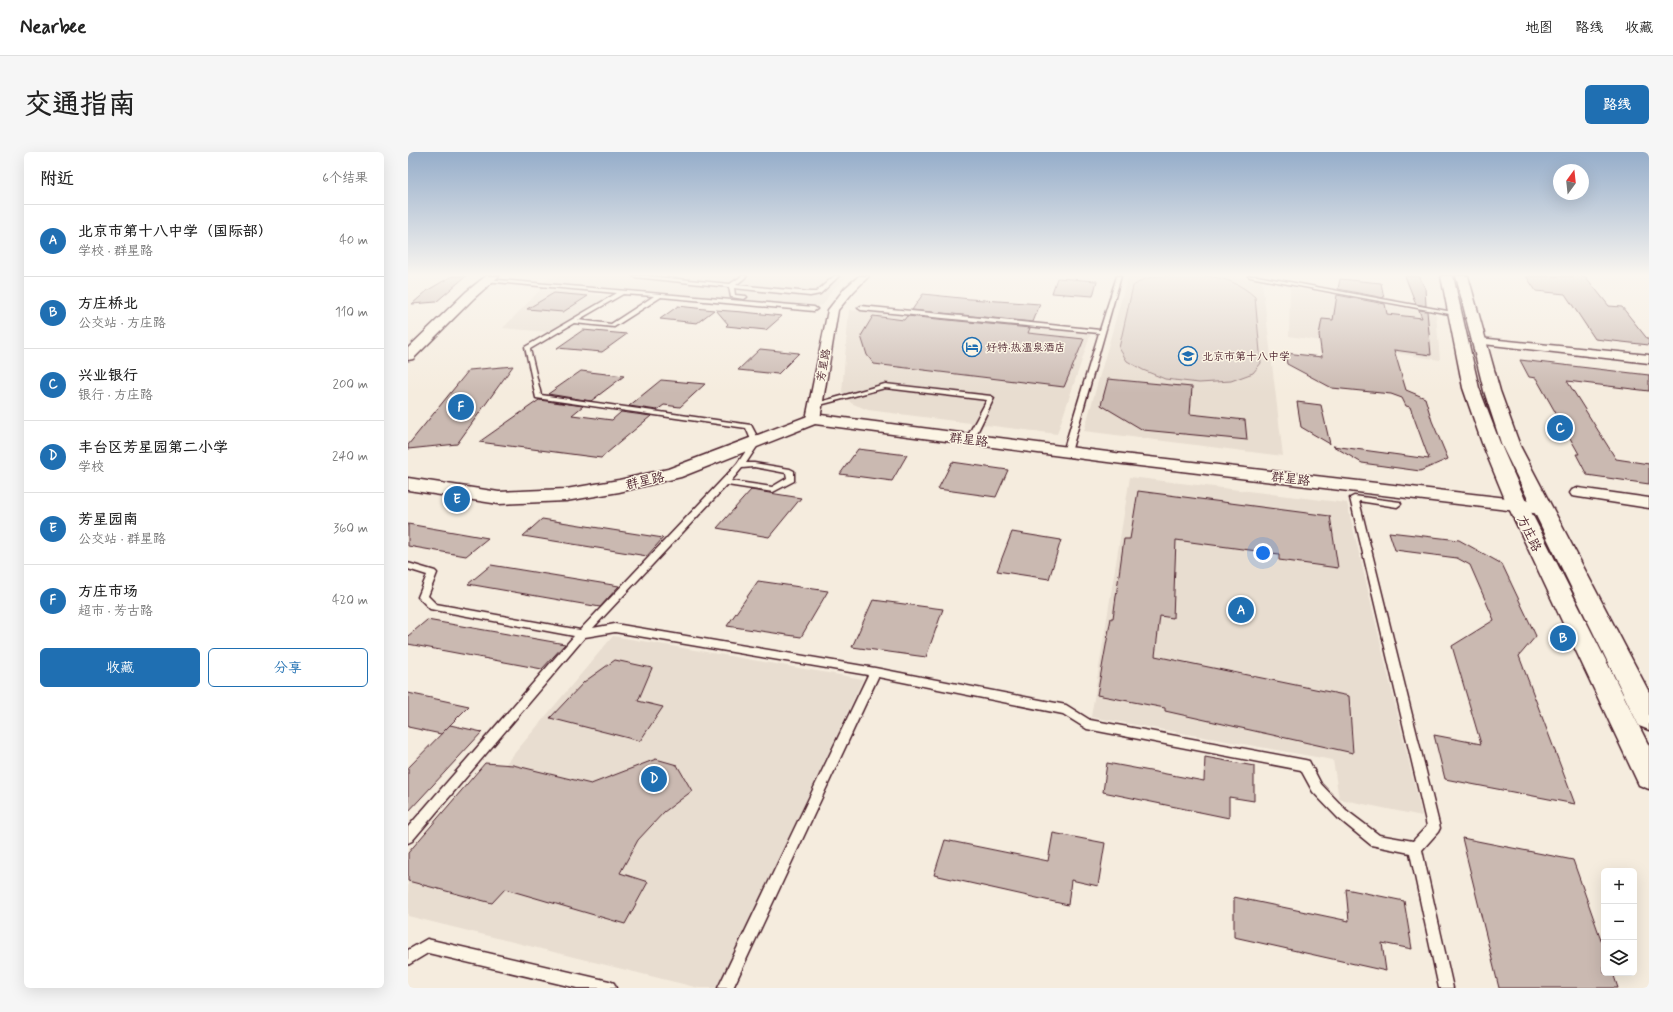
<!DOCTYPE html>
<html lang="zh">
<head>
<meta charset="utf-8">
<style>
	:root { --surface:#fff; --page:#f6f6f6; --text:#222; --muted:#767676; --line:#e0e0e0; --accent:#1f6fb2 }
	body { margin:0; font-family:Mynerve,"LXGW WenKai TC",sans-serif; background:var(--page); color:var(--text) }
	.controls { position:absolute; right:12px; bottom:12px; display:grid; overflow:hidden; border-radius:6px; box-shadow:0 4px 16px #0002 }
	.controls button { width:36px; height:36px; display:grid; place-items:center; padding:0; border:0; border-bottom:1px solid var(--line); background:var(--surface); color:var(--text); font:20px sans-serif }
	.compass { position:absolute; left:1145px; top:12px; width:36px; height:36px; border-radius:50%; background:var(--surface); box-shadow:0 4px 16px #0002; rotate:15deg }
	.you { position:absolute; left:855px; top:401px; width:14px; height:14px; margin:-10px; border:3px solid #fff; border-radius:50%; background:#1a73e8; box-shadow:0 0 0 6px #1a73e833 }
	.badge { display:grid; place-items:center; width:26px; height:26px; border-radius:50%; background:var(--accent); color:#fff; font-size:13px; font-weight:700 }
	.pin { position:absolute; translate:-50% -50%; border:2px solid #fff; box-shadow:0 1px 4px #0006 }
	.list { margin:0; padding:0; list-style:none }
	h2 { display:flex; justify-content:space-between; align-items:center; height:52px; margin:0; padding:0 16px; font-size:17px }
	h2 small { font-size:13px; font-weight:400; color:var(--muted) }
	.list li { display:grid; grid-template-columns:26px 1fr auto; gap:12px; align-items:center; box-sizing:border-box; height:72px; padding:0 16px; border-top:1px solid var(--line) }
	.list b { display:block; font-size:15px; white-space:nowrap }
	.list p { margin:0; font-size:13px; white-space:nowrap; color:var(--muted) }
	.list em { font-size:13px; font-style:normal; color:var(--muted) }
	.actions { display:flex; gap:8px; padding:12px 16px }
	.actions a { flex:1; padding:9px 0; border:1px solid var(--accent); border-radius:6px; text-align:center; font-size:14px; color:var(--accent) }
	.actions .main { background:var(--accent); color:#fff }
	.icon { flex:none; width:22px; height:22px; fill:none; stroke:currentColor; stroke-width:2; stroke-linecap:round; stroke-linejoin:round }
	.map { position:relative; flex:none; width:1241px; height:836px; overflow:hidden; border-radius:6px }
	header { display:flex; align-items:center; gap:24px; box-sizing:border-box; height:56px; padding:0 20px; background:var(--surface); border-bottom:1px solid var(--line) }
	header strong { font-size:19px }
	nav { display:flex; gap:22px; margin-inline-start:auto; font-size:14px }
	.intro { display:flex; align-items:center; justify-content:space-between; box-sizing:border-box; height:96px; padding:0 24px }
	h1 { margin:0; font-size:28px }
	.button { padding:10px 18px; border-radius:6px; background:var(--accent); color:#fff; font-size:14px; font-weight:700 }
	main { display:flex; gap:24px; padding:0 24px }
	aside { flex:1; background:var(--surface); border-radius:6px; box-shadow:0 4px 16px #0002 }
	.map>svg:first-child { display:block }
</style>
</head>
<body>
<header>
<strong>Nearbee</strong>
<nav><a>地图</a><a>路线</a><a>收藏</a></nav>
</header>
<div class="intro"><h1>交通指南</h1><a class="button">路线</a></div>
<main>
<aside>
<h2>附近<small>6个结果</small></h2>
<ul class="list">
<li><span class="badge">A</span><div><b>北京市第十八中学（国际部）</b><p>学校 · 群星路</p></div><em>40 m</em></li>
<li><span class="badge">B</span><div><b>方庄桥北</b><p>公交站 · 方庄路</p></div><em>110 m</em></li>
<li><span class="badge">C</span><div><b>兴业银行</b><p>银行 · 方庄路</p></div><em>200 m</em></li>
<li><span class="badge">D</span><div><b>丰台区芳星园第二小学</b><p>学校</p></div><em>240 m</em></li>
<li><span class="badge">E</span><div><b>芳星园南</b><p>公交站 · 群星路</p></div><em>360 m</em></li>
<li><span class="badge">F</span><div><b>方庄市场</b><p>超市 · 芳古路</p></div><em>420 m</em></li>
</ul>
<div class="actions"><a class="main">收藏</a><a>分享</a></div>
</aside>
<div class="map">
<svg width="1241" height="836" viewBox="0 0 1241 836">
	<rect width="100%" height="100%" fill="#f5ecde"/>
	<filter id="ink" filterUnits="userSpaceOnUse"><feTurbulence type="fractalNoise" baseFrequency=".025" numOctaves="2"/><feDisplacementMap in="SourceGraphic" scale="8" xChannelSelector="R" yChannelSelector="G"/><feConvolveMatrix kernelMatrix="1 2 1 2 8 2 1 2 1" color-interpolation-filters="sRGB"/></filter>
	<g filter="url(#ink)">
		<g fill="#e8ddd0">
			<path d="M146,124H439L424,138L415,153L406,155L135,130Z"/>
			<path d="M720,124H818L854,129L875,304L676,279Z"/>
			<path d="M882,135L1028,162L1032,208L881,184Z"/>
			<path d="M133,137L201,144L140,180L95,176Z"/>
			<path d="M441,158L683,181L649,282L460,258L443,251L434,240Z"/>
			<path d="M722,325L939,351L1014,664L931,647L925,608L683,565Z"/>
			<path d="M205,484L455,527L311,836H291L0,764V728Z"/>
		</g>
		<path fill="#dbcec4" stroke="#927678" d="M749,124C786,124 818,118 847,145L853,211L845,221L823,229L791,231L757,227L735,218L719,209L711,196L725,134L736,127Z"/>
		<g fill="#cab9b1" stroke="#4a1f2b">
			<path d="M44,124H58L28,150L4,152L20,138Z"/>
			<path d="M997,124H1011L1017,136L1018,154L1008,152Z"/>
			<path d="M1118,124H1177L1201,154L1214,155L1241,189V193L1187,187L1157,142L1128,139Z"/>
			<path d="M649,126L689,129L685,144L644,141Z"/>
			<path d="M932,127L973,131L976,146L930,137Z"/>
			<path d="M146,141L180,144L155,160L119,157Z"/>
			<path d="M515,142L562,147L632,152L625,170L504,158Z"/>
			<path d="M929,143L977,152L979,162L1014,166L1011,158L1019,159L1023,203L986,198L998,238L1017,246L1024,269L1040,307L1012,319L954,311L925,294L1021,307L1002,255L998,254L994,246L983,242L924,236L879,212L877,201L914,205L911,183L914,167L925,168Z"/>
			<path d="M270,154L306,158L289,171L252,167Z"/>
			<path d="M308,158L335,160L374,164L358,178L318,174L320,172Z"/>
			<path d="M465,164L496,168L499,164L622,176L620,181L676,187L656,235L466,212L459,203L453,184Z"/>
			<path d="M175,178L219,182L194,200L149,196Z"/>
			<path d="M352,197L391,201L370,222L330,218Z"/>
			<path d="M1112,208L1241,223V239L1159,229L1208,307L1241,312V332L1179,323L1168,302H1171L1128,226L1121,225Z"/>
			<path d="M105,214L49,292L0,297V293L61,218Z"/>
			<path d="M173,219L216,224L183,249L140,242Z"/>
			<path d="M700,227L784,235L782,262L837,268L839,288L735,278L693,253Z"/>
			<path d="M253,228L297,232L272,255L256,253L249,258L221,254Z"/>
			<path d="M131,248L175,254L164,263L204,268L213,260L243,264L193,306L71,290Z"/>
			<path d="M889,250L913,253L922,292L893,275Z"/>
			<path d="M450,297L499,303L484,329L432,322Z"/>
			<path d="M544,310L600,318L588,345L530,337Z"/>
			<path d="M343,338L393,346L361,385L309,376Z"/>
			<path d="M730,339L922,364L930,416L871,408V402L768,388L765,466L752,464L747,504L941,544L945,601L757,559V556L689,543L703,466H705L716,387H722Z"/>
			<path d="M134,367L255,386L239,404L115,384Z"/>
			<path d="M0,372L80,386L58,404L0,394Z"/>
			<path d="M604,380L653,388L641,427L589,419Z"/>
			<path d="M981,380L1051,388L1094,412L1128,484L1111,504L1167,652L1037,627L1026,583L1073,592L1044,494L1086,468L1062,413L1049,406L987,398Z"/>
			<path d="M83,413L211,434L192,455L60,432Z"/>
			<path d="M350,429L420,439L393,485L319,474Z"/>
			<path d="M465,448L535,457L518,505L444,495Z"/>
			<path d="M19,468L157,492L134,517L0,492V484Z"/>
			<path d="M207,508L244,516L230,549L255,555L232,589L142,566L176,530Z"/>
			<path d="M0,541L61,554L33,582L0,575Z"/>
			<path d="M42,573L74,580L0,660V616Z"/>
			<path d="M797,605L846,614V649L821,645V666L695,640L699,611L796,629Z"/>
			<path d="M248,607L269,613L284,639L256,660L230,688L212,721L240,730L217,772L97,737L84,751L0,729V701L77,611L105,613L183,632Z"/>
			<path d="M645,681L697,691L690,734L663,728L660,753L526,723L537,688L640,709Z"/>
			<path d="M1054,686L1165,708L1196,796V821H1205L1210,836H1091Z"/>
			<path d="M938,737L996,749L1004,797L974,791L978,819L826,785V745L941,769Z"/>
		</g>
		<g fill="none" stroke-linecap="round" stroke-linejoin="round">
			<g stroke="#4a1f2b" stroke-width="3">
				<g id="service">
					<path d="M225,124H239L322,132L334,124H339L328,133L402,140H408L426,124H431L412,142L402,144L326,136L327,143L338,144L339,145L336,147L323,145L321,135L227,125Z"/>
					<path d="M709,124H713L663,300L659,302L655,300L691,181L453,158L450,156L453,154L692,178Z"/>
					<path d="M840,124H849L1050,161L1047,163L842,125Z"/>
					<path d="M79,127L406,155L409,157L406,159L253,145L206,175L166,171L122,197L133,243L343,273L352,290L338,311H346L382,317L386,319V329L365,340L319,333L185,476L207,472L467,516L658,553L682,568L897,608L901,609L913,632L938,658L971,683L1005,689L1019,674L942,346L946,344L992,350L993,352L989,355L951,349L1032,676L1030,680L1014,698L1045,836H1031L1002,701L963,693L930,666L905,640L893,618L679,577L655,562L470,525L325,836H310L460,523L207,480L177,485L4,689L0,691V675L166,484L22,457L10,445L19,423L0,417V411L27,419L29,421L20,444L28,452L172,478L329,312L344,290L338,276L128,246L117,195L209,141L77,129V128ZM215,142L246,144L203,172L170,168ZM346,315L378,321L379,326L364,335L323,329L334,316Z"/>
					<path d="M477,232L583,244L586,246L566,287L562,289L558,287L579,248L477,236L408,254L405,252Z"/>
					<path d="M19,787L201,829L206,831L208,836H169L20,801L0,813V798Z"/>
				</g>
			</g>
			<g stroke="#4a1f2b" stroke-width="3">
				<g id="minor">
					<path d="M451,124H461L445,140L430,158L412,267L410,270L405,271L400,270L398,267L420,158L437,136Z"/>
					<path d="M1071,186L1241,203V211L1067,191L1065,189L1067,187Z"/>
					<path d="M1170,336L1241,346V356L1164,344L1162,341L1164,338Z"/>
				</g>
			</g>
			<g stroke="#4a1f2b" stroke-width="3">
				<g id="tertiary">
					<path d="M78,124H91L66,146L5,207L0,208V196L58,140Z"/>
					<path d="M405,262L715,302L1133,350L1140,352L1143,356L1140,360L1133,362L715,312L407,272L273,325L211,340L158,349L91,352L0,338V326L91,340L158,337L211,328L260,317Z"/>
				</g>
			</g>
			<g stroke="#4a1f2b" stroke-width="3">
				<g id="secondary">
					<path d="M1033,124H1045L1071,236L1092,291L1119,352L1241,594V637L1231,633L1099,352L1074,291L1055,236Z"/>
					<path d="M1048,124H1060L1092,239L1112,294L1241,540V578L1231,574L1094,294L1076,239Z"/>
				</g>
			</g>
			<use href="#service" fill="#fcf5e5" fill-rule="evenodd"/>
			<use href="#minor" fill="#fcf5e5" fill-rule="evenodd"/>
			<use href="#tertiary" fill="#fcf5e5" fill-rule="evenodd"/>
			<use href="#secondary" fill="#fcf5e5" fill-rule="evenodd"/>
		</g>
	</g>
	<linearGradient id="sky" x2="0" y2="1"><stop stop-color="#95adca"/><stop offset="0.51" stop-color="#faf6f0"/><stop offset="1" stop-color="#faf6f0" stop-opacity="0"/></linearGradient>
	<rect width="1241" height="241" fill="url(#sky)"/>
	<defs>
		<g id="hotel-ring" transform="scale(1)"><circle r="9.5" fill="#fcf5e5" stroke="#1f6fb2" stroke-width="1.5"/><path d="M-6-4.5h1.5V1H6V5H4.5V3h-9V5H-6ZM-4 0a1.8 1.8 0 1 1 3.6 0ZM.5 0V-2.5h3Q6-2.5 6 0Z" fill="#1f6fb2"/></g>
		<g id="school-ring" transform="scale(1)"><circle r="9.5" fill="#fcf5e5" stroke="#1f6fb2" stroke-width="1.5"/><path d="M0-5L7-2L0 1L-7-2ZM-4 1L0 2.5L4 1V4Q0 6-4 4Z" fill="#1f6fb2"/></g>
	</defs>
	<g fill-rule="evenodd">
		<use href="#hotel-ring" x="564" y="195"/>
		<use href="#school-ring" x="780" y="204"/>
	</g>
	<g text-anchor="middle" stroke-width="3" stroke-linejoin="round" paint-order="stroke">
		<g font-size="11" fill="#4a1f2b" stroke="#fcf5e5" text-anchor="start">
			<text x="578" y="199">好特·热温泉酒店</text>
			<text x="794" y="208">北京市第十八中学</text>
		</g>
		<g font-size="11" fill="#4a1f2b" stroke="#fcf5e5">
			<text transform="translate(415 213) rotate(-80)" y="4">芳星路</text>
		</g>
		<g font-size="13" fill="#4a1f2b" stroke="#fcf5e5">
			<text transform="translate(561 287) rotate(7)" y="5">群星路</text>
			<text transform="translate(883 326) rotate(7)" y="5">群星路</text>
			<text transform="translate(237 328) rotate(-13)" y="5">群星路</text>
			<text transform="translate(1122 381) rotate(64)" y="5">方庄路</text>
		</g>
	</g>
</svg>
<div class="controls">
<button>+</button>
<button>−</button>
<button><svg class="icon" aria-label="layers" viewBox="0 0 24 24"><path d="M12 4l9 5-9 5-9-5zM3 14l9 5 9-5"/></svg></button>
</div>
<svg class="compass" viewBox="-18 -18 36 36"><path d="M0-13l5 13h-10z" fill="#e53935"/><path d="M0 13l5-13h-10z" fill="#767676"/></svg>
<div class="you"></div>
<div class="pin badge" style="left:833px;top:458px">A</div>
<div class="pin badge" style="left:1155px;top:486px">B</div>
<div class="pin badge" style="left:1152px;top:276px">C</div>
<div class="pin badge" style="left:246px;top:627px">D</div>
<div class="pin badge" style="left:49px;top:347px">E</div>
<div class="pin badge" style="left:53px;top:255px">F</div>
</div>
</main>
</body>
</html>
